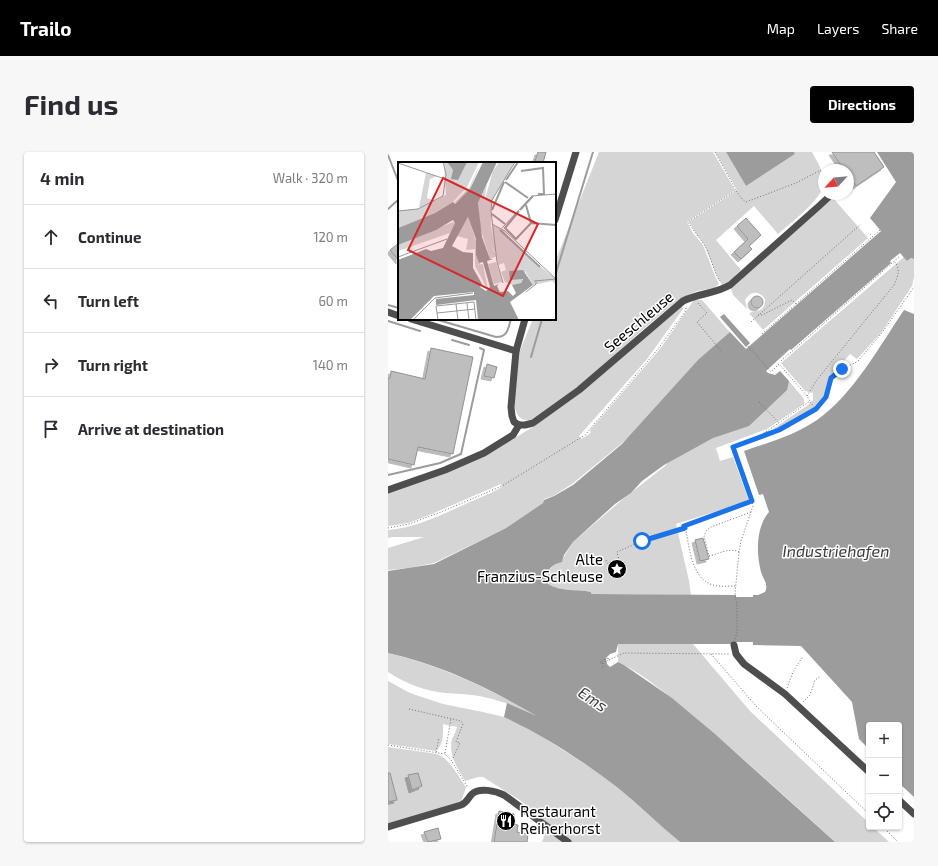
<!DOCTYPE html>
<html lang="en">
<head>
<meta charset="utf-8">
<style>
	:root { --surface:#fff; --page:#f7f7f7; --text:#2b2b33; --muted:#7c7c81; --line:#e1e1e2; --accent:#000 }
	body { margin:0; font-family:"Exo 2",sans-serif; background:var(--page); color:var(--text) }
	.controls { position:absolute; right:12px; bottom:12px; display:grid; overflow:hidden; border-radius:4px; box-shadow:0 1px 3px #0004 }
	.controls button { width:36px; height:36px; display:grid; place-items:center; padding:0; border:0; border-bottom:1px solid var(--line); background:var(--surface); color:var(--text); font:20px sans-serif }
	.compass { position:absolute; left:430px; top:12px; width:36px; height:36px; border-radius:50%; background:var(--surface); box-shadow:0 1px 3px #0004; rotate:244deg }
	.stop { position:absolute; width:12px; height:12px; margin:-9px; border:3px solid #1a73e8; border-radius:50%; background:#fff }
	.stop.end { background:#1a73e8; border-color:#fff; box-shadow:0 1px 4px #0008 }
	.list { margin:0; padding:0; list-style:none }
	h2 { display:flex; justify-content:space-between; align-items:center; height:52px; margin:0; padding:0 16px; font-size:17px }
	h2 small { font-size:13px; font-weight:400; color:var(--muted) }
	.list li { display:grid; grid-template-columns:26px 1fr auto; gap:12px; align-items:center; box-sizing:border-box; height:64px; padding:0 16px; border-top:1px solid var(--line) }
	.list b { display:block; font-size:15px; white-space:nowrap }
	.list em { font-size:13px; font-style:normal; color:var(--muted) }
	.icon { flex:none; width:22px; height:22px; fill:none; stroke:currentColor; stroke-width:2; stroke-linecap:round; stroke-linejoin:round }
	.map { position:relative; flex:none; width:526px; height:690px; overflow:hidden; border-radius:4px }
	header { display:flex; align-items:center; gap:24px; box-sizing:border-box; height:56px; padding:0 20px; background:var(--accent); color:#fff }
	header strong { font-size:19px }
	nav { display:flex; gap:22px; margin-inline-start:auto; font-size:14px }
	.intro { display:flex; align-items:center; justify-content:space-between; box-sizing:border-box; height:96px; padding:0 24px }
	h1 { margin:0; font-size:28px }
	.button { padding:10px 18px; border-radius:4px; background:var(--accent); color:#fff; font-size:14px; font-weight:700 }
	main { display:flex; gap:24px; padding:0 24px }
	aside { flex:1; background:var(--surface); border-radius:4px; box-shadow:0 1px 3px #0004 }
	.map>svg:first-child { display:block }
</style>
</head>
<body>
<header>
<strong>Trailo</strong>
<nav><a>Map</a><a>Layers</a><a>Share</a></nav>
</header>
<div class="intro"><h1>Find us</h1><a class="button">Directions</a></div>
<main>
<aside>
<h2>4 min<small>Walk · 320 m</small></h2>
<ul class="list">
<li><svg class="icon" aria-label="ahead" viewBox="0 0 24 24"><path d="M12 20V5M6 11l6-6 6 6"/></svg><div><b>Continue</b></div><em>120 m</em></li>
<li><svg class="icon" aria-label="left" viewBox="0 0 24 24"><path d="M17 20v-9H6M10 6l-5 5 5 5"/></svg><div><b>Turn left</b></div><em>60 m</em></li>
<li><svg class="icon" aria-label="right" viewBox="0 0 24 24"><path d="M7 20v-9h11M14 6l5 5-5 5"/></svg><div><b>Turn right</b></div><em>140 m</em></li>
<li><svg class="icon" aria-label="arrive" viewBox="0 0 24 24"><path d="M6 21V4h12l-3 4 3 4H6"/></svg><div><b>Arrive at destination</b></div></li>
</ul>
</aside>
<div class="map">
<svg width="526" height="690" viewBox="0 0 526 690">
	<defs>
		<filter id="shadow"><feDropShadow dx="-3" dy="3" stdDeviation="0" flood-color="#0004"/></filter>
	</defs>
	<rect width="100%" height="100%" fill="#fff"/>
	<g fill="#d5d5d5">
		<path d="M211,0H325L347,38L299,70L305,81L315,93L327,124L331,132L326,136L309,139L292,147C249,180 211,220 167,252C160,257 151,267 141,268C131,269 128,261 126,253L131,201L145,167H167V110Z"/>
		<path d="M327,0H338L358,34L407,2L406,0H424C428,8 434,17 436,26C440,44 402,71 390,82L366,54L328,88L353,118L335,135L329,124L316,92L307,80L301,70L349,38Z"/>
		<path d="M445,46L480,86L375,178L361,161C370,158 377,160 377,147C371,138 362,139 357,148L359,157L345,143L343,136Z"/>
		<path d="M516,105L519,109L523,106L526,107V125L524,134L493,181L469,207L462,202L442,225L436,244L431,252L425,257L389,277H385L420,253L425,248V241L417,239L393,211Z"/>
		<path d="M306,148H314L345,184L283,251L184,332L165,344L156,347L155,351L118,376L46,411L20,416L0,418V396L36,385H5L0,386V378C28,376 55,362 80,351C91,346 104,341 114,335L113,332L39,364L20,371L0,374V339L122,289L148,273L293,154L295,157L259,207L191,284L193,287L203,281L202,278L272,197Z"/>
		<path d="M401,229L416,247V252L379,277L328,296L332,309L345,305L361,349L288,372L301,429L303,443L203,442V440C189,437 169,440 158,431C158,419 164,413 174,409L177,403L185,390L235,347L277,314L288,301L363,264Z"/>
		<path d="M230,492H305L362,559L481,671V675H485L501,690H447C400,647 353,604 304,563C282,545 256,522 230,510Z"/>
		<path d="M0,501C56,514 105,539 155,567C137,559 119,550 100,546C86,542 72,542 57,541C37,539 17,531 0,520Z"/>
		<path d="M0,529L22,541L55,552L95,560L116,565L135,574L158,587L209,620L231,637L292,690H154L160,674L133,649L95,625H90L77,629C70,617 60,603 64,587C66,583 68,579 69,575L55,572C55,582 56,592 48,599L0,592Z"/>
		<path d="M0,595L49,602C63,608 69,623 78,635L73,650L0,673Z"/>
	</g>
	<g fill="#9c9c9c">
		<path d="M338,0H406L407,2L358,34Z"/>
		<path d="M489,0H526V107L523,106L519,109L512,101L502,109L503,111L403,198L402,197L378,219L380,221L387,223L392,219L401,229L399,238L361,274L325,286L276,313L254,329L243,341L227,352L185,390L176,403L174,410C164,412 157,419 158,430C168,440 189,437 203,440V442L348,443V445H365V443H370L377,440C381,432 375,427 373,420C368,401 368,375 381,360L375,342L371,343L356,299C380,291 407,283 429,268C465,243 491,195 516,158L526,162V645L513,633L511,625V573H481V597L471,587L464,550L413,494L365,493V490H348L347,492H230L228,500L222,502L218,506L219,512L222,515L230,510L236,513L284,546L327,582L447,690H292C271,673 251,653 230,636C195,609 157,584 116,565L119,551L149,564C102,537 54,513 0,501V419L46,412L118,376L155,351L156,348L166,344L185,333L234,292L310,208L342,180L358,197L493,79L482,66L508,30Z"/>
		<path d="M336,162L362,191L358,195L332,165Z"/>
	</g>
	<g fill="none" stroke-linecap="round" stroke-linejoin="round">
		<g stroke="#9c9c9c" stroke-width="2">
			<path d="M0,3L11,31"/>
			<path d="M0,57L11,47"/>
			<path d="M167,124L205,0"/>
			<path d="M0,153L11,156"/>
			<path d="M47,167L108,185C120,185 120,177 123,167"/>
			<path d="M0,169L32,179"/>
			<path d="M64,188L81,193"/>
			<path d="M143,205L154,167"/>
			<path d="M0,323L52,311L73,302L96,198L92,196"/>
		</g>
	</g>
	<g fill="#bebebe" stroke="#929292" filter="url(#shadow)">
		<path d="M150,0H158L155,11L147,9Z"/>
		<path d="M444,0H486L496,15L468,34L460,23V18H456Z"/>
		<path d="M358,66L373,83L361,94L364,97L353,107L346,100L360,87L349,74Z"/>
		<path d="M11,91V109L2,98Z"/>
		<circle cx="369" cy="150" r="6"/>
		<path d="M43,196L85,205L65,302L30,295L26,313L0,307V226H2L3,219L37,227Z"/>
		<path d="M99,212L109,215L106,226L96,224Z"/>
		<path d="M315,386L321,407L312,409L307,388Z"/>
		<path d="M0,621H2L9,648L0,650Z"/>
		<path d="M30,621L34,634L24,638L20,623Z"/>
		<path d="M111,659L126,662L125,672L130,673L129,680L140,682L139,690H106Z"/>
		<path d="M50,676L53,687L40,690L36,680Z"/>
	</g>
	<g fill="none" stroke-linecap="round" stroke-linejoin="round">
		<g stroke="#707070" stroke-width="1" stroke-dasharray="1 2" stroke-linecap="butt">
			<path d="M327,0L348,38L300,70C306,80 315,89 320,100C324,110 326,120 332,129"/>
			<path d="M348,39L354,47L358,50L408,31L433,18"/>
			<path d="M482,82L484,84"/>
			<path d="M310,151L319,161L309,170L333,199"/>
			<path d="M370,163H374L404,148L408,152"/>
			<path d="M363,170L473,72"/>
			<path d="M374,182L492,78"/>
			<path d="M360,194L383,220L391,212L419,244L422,249L372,284"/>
			<path d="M393,209L512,104"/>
			<path d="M419,244L428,229L506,133C510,124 513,117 506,109"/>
			<path d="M371,250L391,271"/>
			<path d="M422,250L428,257"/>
			<path d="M0,376L21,372L53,360L114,334L197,283L270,197L297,160L298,156"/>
			<path d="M351,400C341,395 331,402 321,404L316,384L318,379L323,375L363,360"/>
			<path d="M218,408L221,414L231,409L229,400L254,389L297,376"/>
			<path d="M347,434C340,434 332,435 325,433C303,427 301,393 297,373L364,349"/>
			<path d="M347,487L349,481V455L347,441L351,401L353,389L365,354L364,349L345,295L388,279L428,257L438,245L443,226L447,222L470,209L493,182L526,135"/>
			<path d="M323,502L369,555L481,662"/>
			<path d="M220,506L221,508L213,512L212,510Z"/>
			<path d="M221,508L236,501L341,502"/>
			<path d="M215,515V510"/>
			<path d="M399,536L405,520L415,504"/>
			<path d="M415,550L422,543L427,528L433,524"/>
			<path d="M21,557L73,569L75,572L68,590L72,591L64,608"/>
			<path d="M0,593L57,602L63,608L80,636"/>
			<path d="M48,600L51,586"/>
			<path d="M57,601L63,567"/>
			<path d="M495,675L510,690"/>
		</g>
		<g stroke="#4e4e4e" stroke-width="7">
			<path d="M167,68L188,0"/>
			<path d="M0,160L11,164"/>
			<path d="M23,167L128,199"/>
			<path d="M131,273H137L145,271L191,238L295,149C311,141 327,142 342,133L431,54L444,42"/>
			<path d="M131,273L126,270L124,264L123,255L128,199L137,167"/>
			<path d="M0,338L57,318L96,301L125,283L131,273"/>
			<path d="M346,493L348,502L356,512L397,542L481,620"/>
			<path d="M511,648L526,662"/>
			<path d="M0,675L73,653C79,651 80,646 84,642C91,635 108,639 116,643L180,690"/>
		</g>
	</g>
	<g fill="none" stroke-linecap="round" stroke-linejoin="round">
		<path stroke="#1a73e8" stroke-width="5" d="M254,389L297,376L296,374L364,349L345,295L391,278L428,257L438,245L443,226L454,217"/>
	</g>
	<defs>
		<g id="sight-disc" transform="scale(1)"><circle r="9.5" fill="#000" stroke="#fff"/><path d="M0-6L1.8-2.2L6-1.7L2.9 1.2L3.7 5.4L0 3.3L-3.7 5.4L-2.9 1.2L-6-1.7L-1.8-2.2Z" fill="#fff"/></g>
		<g id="restaurant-disc" transform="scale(1)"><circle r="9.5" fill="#000" stroke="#fff"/><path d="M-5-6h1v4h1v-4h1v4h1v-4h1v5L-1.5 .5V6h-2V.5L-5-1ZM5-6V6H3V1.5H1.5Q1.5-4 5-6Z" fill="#fff"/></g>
	</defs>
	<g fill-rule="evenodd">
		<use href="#sight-disc" x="229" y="417"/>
		<use href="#restaurant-disc" x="118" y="669"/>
	</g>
	<g text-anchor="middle" stroke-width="3" stroke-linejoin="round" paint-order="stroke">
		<g font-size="15" fill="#000" stroke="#fff">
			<text transform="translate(251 170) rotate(-40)" y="5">Seeschleuse</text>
		</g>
		<g font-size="15" fill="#000" stroke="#fff" text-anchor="end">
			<text x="215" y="413">Alte<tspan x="215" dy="17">Franzius-Schleuse</tspan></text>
			<text x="132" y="665" text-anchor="start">Restaurant<tspan x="132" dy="17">Reiherhorst</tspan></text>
		</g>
		<g font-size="16" font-style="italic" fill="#3d3d3d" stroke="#fff">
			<text x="448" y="405">Industriehafen</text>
			<text transform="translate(205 547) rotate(34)" y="6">Ems</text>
		</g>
	</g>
	<g transform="translate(10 10)">
		<rect width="158" height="158" fill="#fff"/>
		<path d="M49,0L55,8L54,17H59L68,0H81L69,25L55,40L37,51L0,66V49L24,46L21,45L28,11L39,14L32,17L29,36L37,39L48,33L46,1ZM83,0L72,27L64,36L52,45L71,26ZM101,0H117L93,40V64L99,92L94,85L99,94L92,97L82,65L80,41L89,22L86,40L95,9ZM70,55L79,82L82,102L77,103L85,102L90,128L77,104V87L68,88L70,77L59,74ZM55,60L57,61L52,71L0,89V83ZM94,63L104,67L127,92L158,117V122L154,119L135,123L127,109L123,121L115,123L107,120L103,110L108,108L106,101L100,103ZM98,100L104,120L96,122L90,102L94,101L95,104L94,101Z" fill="#d5d5d5"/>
		<path d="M49,0H69L60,18L53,17L55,8ZM85,0H99L80,41L84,75L92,97H95L89,99L96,124L101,122L99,124L102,130L110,129L115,134L118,131L114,123L123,121L125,117L112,118L111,109L125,108L135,123L112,140L121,158H80L78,138L38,143V137L76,133V130L36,134L12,158H0V98L28,87L33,89L45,86L57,61L55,58L38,68L0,83V66L37,51L55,40L57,42L72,27ZM70,55L78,77V93L81,101L85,100L92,125L88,129L82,125L84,122L75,106V91L65,90L54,84Z" fill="#9c9c9c" fill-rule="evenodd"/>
		<path fill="none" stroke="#9c9c9c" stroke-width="2" d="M123,9L145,6L146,32H140M108,18L120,0M107,20L130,36M128,43L133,61M94,48L106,20M122,48L135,34M121,49L107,66L118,77L133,61L158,63M94,52L107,62M102,68L142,105"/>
		<path fill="none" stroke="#999" stroke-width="1" d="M0,1L47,17M0,49L20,47L45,34L48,12L45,0M94,62L107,69L158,117M104,66L134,34L158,32M0,95L49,77M136,119L158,117M105,121L99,100L93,49L94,38L117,0M128,130L138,122V119M69,141L71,158M58,142L60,158M39,151L77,147M15,158L37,136L75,131M40,158L38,144L76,140L78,158"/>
		<path fill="#d62828" fill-opacity="0.15" stroke="#d62828" stroke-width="2" d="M45,16L140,62L105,134L10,88Z"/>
		<rect width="158" height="158" fill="none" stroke="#000" stroke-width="2"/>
	</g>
</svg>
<div class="controls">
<button>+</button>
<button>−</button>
<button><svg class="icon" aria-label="locate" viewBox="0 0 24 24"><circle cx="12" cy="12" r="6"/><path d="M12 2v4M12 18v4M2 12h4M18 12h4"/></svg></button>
</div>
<svg class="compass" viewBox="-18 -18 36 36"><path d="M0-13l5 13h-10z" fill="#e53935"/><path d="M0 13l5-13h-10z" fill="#7c7c81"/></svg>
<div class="stop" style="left:254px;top:389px"></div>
<div class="stop end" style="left:454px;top:217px"></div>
</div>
</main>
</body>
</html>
